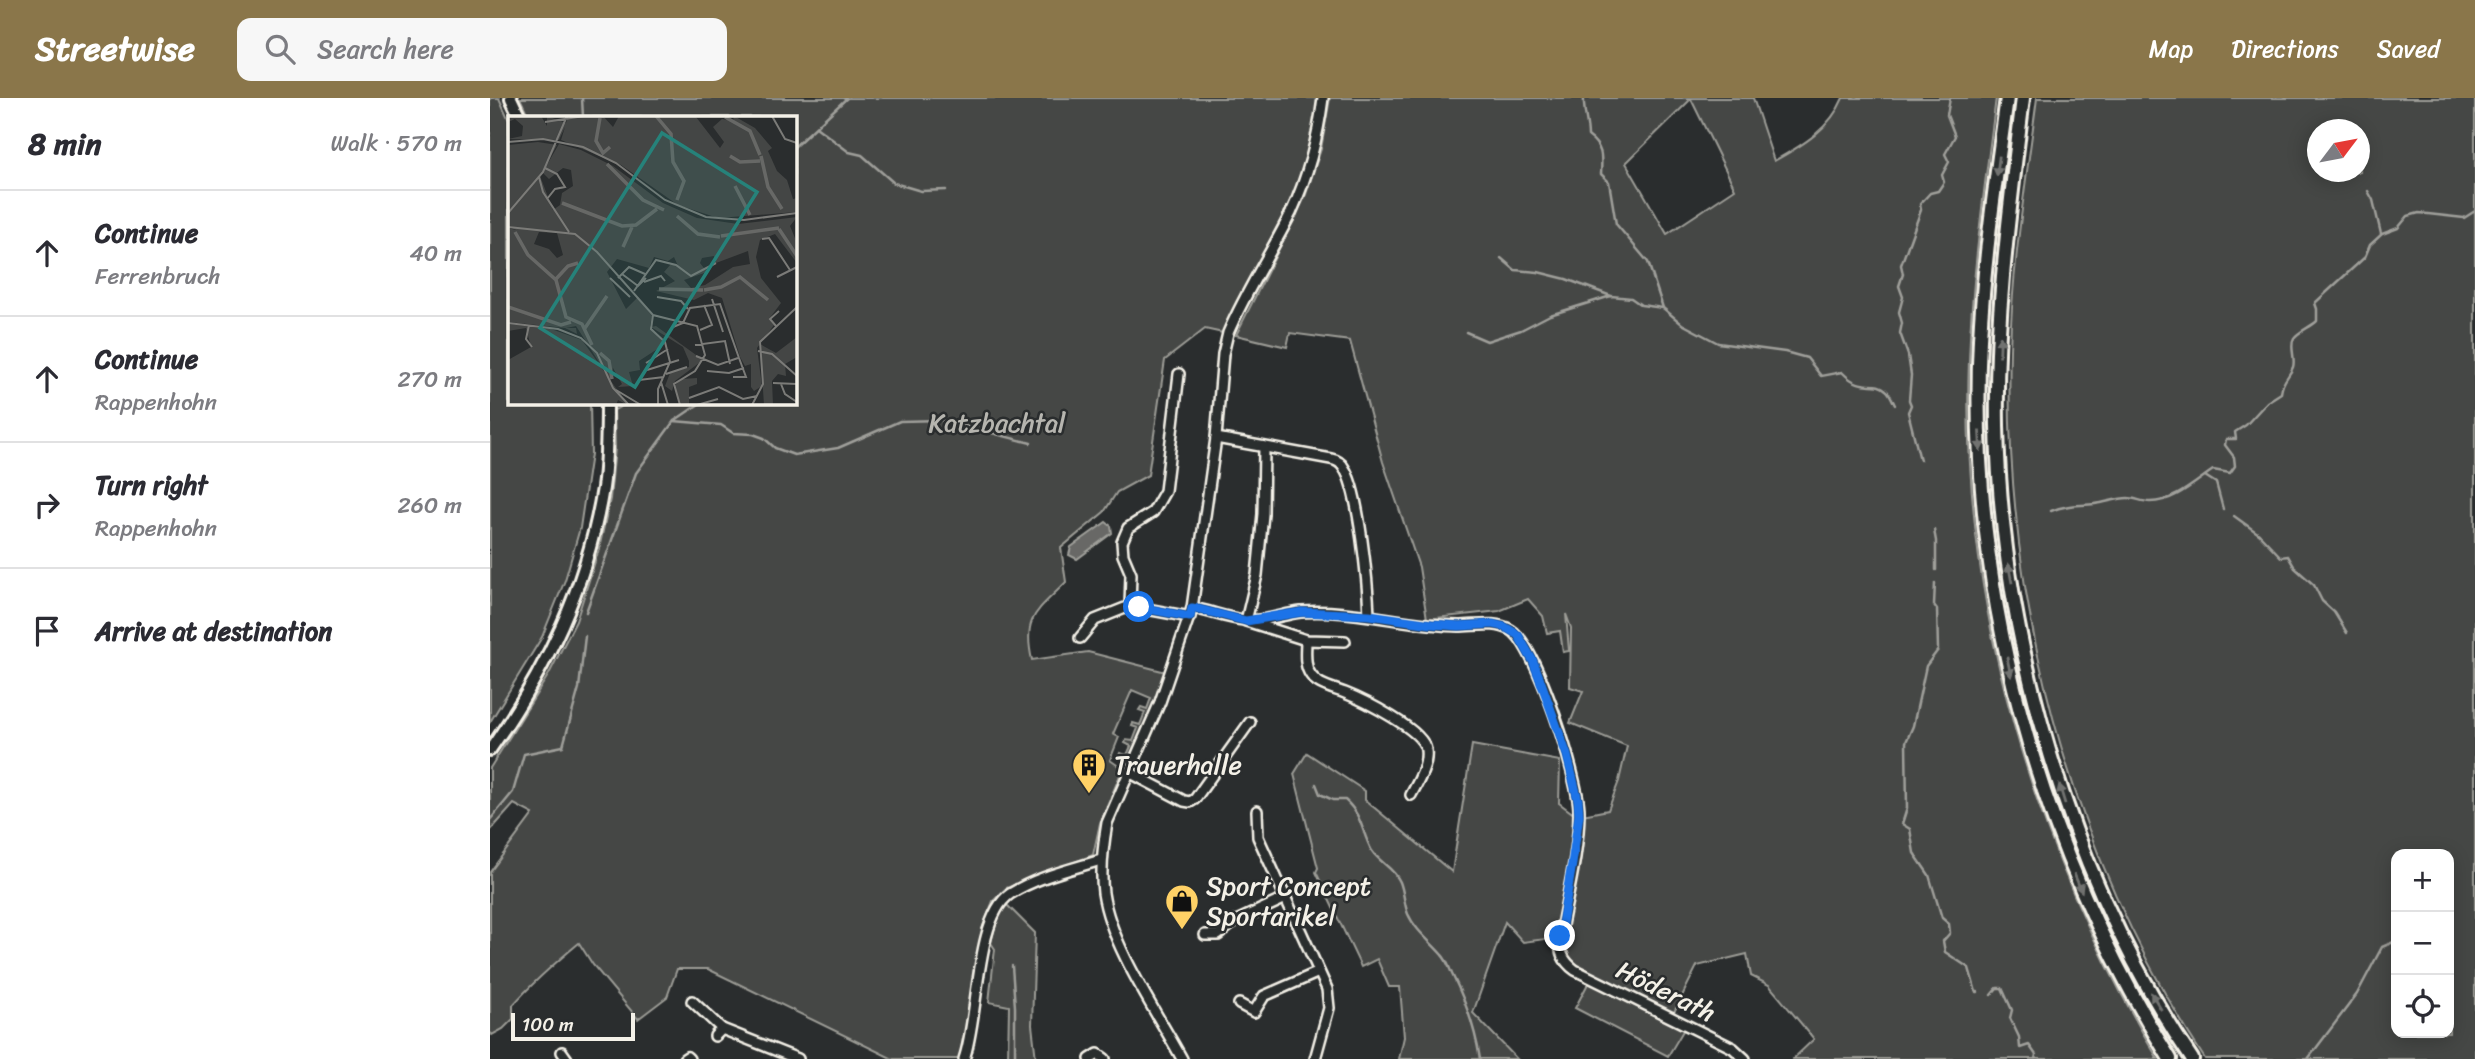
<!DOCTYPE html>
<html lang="en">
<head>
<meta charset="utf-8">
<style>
	:root { --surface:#fff; --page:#f7f7f7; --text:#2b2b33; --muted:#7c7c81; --line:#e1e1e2; --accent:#8a764a }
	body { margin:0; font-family:Sriracha,sans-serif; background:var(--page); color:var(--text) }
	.controls { position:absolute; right:21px; bottom:21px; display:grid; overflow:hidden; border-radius:14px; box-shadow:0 4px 18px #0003 }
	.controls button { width:63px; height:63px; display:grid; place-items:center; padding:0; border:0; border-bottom:2px solid var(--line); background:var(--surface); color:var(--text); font:35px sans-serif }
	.compass { position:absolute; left:1817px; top:21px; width:63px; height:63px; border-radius:50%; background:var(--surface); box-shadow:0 4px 18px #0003; rotate:58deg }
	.scale { position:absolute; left:21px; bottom:18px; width:124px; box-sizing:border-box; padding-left:7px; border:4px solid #f4f1e8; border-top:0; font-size:19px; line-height:24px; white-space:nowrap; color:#f4f1e8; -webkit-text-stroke:5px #2a2d2e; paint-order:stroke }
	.stop { position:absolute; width:21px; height:21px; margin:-16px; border:5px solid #1a73e8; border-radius:50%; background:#fff }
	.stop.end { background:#1a73e8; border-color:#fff; box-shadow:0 2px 7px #0008 }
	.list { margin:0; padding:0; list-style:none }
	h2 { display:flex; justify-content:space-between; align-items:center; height:91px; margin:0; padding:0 28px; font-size:30px }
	h2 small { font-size:23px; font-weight:400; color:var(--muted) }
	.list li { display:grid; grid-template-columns:46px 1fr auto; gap:21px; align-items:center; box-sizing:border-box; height:126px; padding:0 28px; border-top:2px solid var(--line) }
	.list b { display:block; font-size:26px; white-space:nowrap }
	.list p { margin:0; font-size:23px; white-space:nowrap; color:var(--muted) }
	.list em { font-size:23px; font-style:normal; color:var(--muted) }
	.icon { flex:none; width:38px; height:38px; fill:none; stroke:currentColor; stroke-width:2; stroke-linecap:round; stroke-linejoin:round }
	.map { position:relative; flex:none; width:1985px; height:961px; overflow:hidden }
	header { display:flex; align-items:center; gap:42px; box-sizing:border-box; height:98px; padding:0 35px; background:var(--accent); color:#fff }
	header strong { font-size:33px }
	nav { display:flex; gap:38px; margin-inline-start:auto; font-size:24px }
	.search { width:490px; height:63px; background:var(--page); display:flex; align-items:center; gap:18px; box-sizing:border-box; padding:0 24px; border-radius:14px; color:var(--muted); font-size:26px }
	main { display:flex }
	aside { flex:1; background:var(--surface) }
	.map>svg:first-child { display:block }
</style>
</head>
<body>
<header>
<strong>Streetwise</strong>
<div class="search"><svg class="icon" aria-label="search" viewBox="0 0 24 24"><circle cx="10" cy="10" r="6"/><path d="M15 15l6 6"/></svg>Search here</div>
<nav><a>Map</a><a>Directions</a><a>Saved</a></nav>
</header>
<main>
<aside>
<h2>8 min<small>Walk · 570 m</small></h2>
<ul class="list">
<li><svg class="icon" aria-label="ahead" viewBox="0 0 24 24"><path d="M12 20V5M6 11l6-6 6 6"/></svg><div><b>Continue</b><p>Ferrenbruch</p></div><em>40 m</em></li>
<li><svg class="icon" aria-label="ahead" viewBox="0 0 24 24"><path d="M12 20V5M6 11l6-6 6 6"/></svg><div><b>Continue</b><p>Rappenhohn</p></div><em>270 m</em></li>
<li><svg class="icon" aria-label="right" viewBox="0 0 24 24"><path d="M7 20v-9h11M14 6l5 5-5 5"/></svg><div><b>Turn right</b><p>Rappenhohn</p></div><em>260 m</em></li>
<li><svg class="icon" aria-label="arrive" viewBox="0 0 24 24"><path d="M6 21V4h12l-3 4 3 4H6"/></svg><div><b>Arrive at destination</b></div></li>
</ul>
</aside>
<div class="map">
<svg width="1985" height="961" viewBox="0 0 1985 961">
	<rect width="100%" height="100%" fill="#2a2d2e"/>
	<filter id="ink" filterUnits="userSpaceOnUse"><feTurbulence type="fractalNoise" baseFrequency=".0143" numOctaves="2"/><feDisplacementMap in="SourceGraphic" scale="14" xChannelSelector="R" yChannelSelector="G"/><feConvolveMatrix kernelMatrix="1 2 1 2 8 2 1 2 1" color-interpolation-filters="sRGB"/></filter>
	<g filter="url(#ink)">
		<g fill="#444645" stroke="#9c9c96" stroke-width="2" fill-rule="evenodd">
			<path d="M0,0H9L19,22V304L100,305L101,356L90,430L75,482L52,539L0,624Z"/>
			<path d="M30,0H829L825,28L806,91L733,235L715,231L675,262L658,377L627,394L614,414L571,450L576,484C548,513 532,518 542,562L598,554L676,574C669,593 650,655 636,665L629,658L630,655L637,657L641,648L635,645L636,642L643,643L648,630L642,628L643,625L650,627L655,614L649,612L651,609L657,611L661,600L642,592L623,636L629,639L620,662L630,669L631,675L610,725L603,757L516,790L503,803L492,831L479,920L470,961H403L218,871H187L177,899L148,921L103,867L89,845C66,864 43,884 23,907V921L13,931L2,937L0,934V774L43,716L24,706L0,733V670L59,576L86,523L109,451L120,401L125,350L124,312L139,304H304V19H39Z"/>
			<path d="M840,0H1263L1284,63C1313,47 1340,31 1353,0H1506C1495,87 1482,175 1479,262C1470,508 1543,751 1668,961H1303L1324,941L1279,887L1261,878L1257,856L1207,868L1182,918L1197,926L1178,958L1085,910L1101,880L1076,865L1070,839L1033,844L1015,824L983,915L1027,961H909L914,939L910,889H899L887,861L871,869L826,774L828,770L804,676L817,655L875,693V702L962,774L982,647L1070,663L1069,705L1085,717L1072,822L1092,717L1118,712L1129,683L1137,648L1080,625L1093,593L1080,589L1081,530L1076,516L1079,553L1073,554L1070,533L1057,535L1053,518L1038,501L1009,513L937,521L929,469L893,364L860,243L800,235L797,249L746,237L815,99L831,51ZM1201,1L1245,91L1177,136L1136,65Z"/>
			<path d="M1547,0H1985V961H1715C1578,752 1513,501 1520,252C1522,168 1536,84 1547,0ZM1828,32H1870V74H1828ZM1906,756H1959V935H1906Z"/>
			<path d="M516,806L545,835L542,927L546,961H518L519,908L499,904L505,851L501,845L507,820Z"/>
		</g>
		<path fill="#676866" stroke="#9f9f9a" stroke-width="2" d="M616,424L621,428L622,435L587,461L579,457L581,449Z"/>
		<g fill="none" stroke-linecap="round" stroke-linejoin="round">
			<g stroke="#9f9f9a" stroke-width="2.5">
				<path d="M92,0L93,19"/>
				<path d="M1094,0C1093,13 1098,24 1098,38C1113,49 1112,58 1111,76L1119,84L1126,126L1158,164L1173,210L1192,226L1228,245L1295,254L1317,260L1331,278L1352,274C1372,295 1384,281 1396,292C1400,295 1403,303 1405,307"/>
				<path d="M326,29L359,54L372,57L404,85L431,93L456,92"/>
				<path d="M304,49L357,0"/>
				<path d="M1878,93L1883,102L1891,136"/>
				<path d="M1011,160L1025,172L1048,174L1076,181L1121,198"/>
				<path d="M976,234L997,243L1031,232L1060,217L1121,198L1141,200L1151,207L1173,210"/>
				<path d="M184,323L231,327L243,335L263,336L274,340L285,350L304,357L348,350L410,323L451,322L541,345"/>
				<path d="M1430,362L1418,314L1421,307L1419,302L1421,277L1418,257L1410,235L1412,225L1409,214L1413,199L1409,188L1413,176L1411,167L1431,112L1430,106L1440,95L1448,93L1454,84L1452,77L1459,64L1455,56L1465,38L1457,17L1460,0"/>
				<path d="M1715,378L1726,385L1733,411"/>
				<path d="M1561,413C1577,406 1589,408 1605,406C1616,405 1627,400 1638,400C1645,400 1652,404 1660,404C1684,404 1704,385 1723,372L1740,375L1745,368L1744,359L1735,347L1736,341H1746L1745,334L1756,327L1777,304L1791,295C1793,280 1799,280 1803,269C1806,260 1799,248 1804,240C1809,233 1821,229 1827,223V211L1825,205L1875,159L1880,147L1892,136L1908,130L1918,118L1929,115L1974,120L1985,113"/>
				<path d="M1744,418L1769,436L1791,459L1798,458L1805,470L1824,487L1832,503L1844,514L1857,535"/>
				<path d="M1444,432L1446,443V472"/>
				<path d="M1445,485L1444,507L1447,511L1448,552L1436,568L1423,628L1416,644L1417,710L1412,726L1420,731L1424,755L1439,777L1452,820L1459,826L1460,835L1453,843L1455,854L1479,870L1486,894H1488"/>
				<path d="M96,514L146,375L184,323L212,304"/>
				<path d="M826,686L830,696L843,702H855C873,718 871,733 882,753C890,765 904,770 910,784C914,794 914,806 918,816C925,832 941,844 952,857C957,862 959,869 962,876C976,904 985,929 990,961"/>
				<path d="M0,722L23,694L34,656L73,648L89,590L95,538"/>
				<path d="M522,868L525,909V961"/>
				<path d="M1501,897L1507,890H1512L1522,912L1520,920L1529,939L1530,950L1539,947L1546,957L1545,961"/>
				<path d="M1818,961L1867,896L1892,849L1906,843"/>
			</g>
			<g stroke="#f4f1e8" stroke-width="14">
				<g id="minor">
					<path d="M726,340L841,361C846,362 851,364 854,370C869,391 878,488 879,517"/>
					<path d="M774,350L773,416L767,477L756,523L816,542L855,543"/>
					<path d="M640,508L641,476L633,457L632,444L638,430L663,414L675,393L689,276"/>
					<path d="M702,510C720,513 736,520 754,522C772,525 793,516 811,514C864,510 916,528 969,528C987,528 1005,523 1021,532C1046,546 1089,682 1089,713C1089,754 1077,798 1070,838C1069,854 1073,863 1085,872L1243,950L1255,961"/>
					<path d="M590,540L605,522L640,508L700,519"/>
					<path d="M816,542C816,552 814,565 819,574C825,587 842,590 855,595C873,602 934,632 936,652C938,668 928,684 921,697"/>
					<path d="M639,674L694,703L700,704L705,701L760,624"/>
					<path d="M767,713L768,739L837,891L839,910L825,961"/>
					<path d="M715,837H728L744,824L796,800"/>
					<path d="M202,903L232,931L225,938"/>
					<path d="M749,906L764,914L774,898L829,874"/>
					<path d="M232,931L308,961"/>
					<path d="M72,954L77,961"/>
					<path d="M194,961L197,959L199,961"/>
					<path d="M474,961C489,919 485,820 520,796C546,779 582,771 611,762"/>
					<path d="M600,961L608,956L615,961"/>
					<path d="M692,961C666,913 621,848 613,795C610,771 613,748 617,725L670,604L702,510L726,340L733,256L738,235C756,193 781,155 801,115C818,78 828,40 833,0"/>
				</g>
			</g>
			<g stroke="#f4f1e8" stroke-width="16">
				<g id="major">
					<path d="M21,0L30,19"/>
					<path d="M0,652C57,570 97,489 113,390C117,362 117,333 117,304"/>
				</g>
			</g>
			<g stroke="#f4f1e8" stroke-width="18">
				<g id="highway">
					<path d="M1517,0C1506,80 1494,161 1490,241C1477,494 1548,747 1680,961"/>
					<path d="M1533,0C1520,108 1505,217 1507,327C1511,543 1581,782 1702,961"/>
				</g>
			</g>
			<use href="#minor" stroke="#2a2d2e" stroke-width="9"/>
			<use href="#major" stroke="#2a2d2e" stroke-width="10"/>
			<use href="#highway" stroke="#2a2d2e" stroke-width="12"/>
		</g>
		<defs><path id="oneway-solid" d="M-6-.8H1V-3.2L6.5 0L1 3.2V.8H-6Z" transform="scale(1.75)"/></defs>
		<g fill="#71726f">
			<use href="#oneway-solid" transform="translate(1508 68) rotate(97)"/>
			<use href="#oneway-solid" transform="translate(1510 248) rotate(-88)"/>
			<use href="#oneway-solid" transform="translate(1490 343) rotate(87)"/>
			<use href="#oneway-solid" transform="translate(1520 475) rotate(-101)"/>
			<use href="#oneway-solid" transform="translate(1519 569) rotate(78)"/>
			<use href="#oneway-solid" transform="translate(1572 696) rotate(-107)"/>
			<use href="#oneway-solid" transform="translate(1588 785) rotate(67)"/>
			<use href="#oneway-solid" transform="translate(1666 903) rotate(-121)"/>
		</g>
	</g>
	<g fill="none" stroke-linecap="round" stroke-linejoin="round" filter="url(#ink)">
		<path stroke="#1a73e8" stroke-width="9" d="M649,509L700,519L702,510L708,511L756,523L812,514L879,517L941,526L969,528L1003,526L1015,529L1028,537L1043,563L1052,587L1077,657L1088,702L1089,717L1082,766L1070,838"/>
	</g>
	<defs>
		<g id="building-pin" transform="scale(1.75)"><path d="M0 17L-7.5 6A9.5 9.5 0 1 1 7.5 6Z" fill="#ffd166" stroke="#2a2d2e"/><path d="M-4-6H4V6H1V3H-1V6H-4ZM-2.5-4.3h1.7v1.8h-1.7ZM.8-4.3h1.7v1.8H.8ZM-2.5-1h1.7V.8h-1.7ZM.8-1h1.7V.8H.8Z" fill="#111"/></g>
		<g id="shop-pin" transform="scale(1.75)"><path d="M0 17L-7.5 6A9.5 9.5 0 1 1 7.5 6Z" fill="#ffd166" stroke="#2a2d2e"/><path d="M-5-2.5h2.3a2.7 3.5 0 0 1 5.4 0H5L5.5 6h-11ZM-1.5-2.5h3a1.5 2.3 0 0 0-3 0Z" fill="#111"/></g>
	</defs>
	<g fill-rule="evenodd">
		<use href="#building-pin" x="599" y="667"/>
		<use href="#shop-pin" x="692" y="803"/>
	</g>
	<g text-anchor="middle" stroke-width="5" stroke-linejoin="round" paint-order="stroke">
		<g font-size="26" fill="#b6b5af" stroke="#2a2d2e">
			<text x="507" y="334">Katzbachtal</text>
		</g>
		<g font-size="26" fill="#f4f1e8" stroke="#2a2d2e" text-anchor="start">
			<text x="624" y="676">Trauerhalle</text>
			<text x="716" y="797">Sport Concept<tspan x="716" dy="30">Sportarikel</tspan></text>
		</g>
		<g font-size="26" fill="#f4f1e8" stroke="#2a2d2e">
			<text transform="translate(1176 893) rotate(26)" y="9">Höderath</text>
		</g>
	</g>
	<g transform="translate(18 18)">
		<rect width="289" height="289" fill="#2a2d2e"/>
		<path d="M0,0H33L39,10V0L58,7L60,0H95L105,11L111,0L188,1L212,32L216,26L205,11L214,3L225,5L226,0L247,12L264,32L260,35L269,55L279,64L285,83L289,82V96L210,102L170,89L113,49L53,24L57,11L51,24L0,23L14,20L15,10L7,3L0,6ZM30,26L49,29L37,52L51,28L73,34L105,50L155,87L189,102L230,108L289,101L282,110L289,127V147L267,118L252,124L248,141L253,162L273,187L261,203L266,209L249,232L254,270L246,275L243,271V248L237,250L232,241L214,182L200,177L186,184L148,175L167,165L156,156L163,148L170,150L166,141L160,145L146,141L141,152L109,143L99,156L118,193L130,181L144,200L142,210L157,228L131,245L132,254L121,256L125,270L110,271L114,268L105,252L103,265L68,210L58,212H68L69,218L57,212L0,206V112L8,114L0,110V29ZM55,52L63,54L65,70L54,77L52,89L45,94L32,60L35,57L41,63ZM31,116L49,117L55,139L49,142L41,133L26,128ZM240,135L242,148L225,151L197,169L183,172L176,164L199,156L192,147L194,142L206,140L208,147ZM0,208L43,213L74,224L120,289L110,284L108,289H0V244L23,231L18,212L0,215ZM148,210L195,244L167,265L164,275L157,270L162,257L181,251V245L175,231L143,211ZM289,221V241L277,248L278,260L270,258L264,265L265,289H256L252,228L268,237ZM189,262V268L181,271V288L172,287L166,270L174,263Z" fill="#444645" fill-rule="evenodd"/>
		<path fill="none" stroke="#676866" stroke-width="3.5" d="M148,0L163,18L165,46L176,65L169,84M217,1L242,15L252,39M92,2L88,25L95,37L102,31M222,40L232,46L252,45M253,40L260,71L274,93M99,48L135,84L156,94M227,70L242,99M54,87L114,110L128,109L149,93M169,100L190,118L212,121M271,113L289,140M7,116L20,139L48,164L58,201L74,208L84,229M213,120L271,112M115,131L124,111M48,163L60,150L70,147M151,173L195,174M196,174L213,171L232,161L260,184M0,191L53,209L63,206M77,212L99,180M92,237L101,245L104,263"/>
		<path fill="none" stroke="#7b7b78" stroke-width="2" d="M264,0L277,23L289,27M37,6L76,0M0,26L35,23L75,31L108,47L157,84L198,101L236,104L289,97M37,52L49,58L57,71L47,73L39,83M31,61L35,76L61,116M0,97L35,56L59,0M0,111L67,118L89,136L145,199L189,210L197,239L187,255L166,268L172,289M254,123L261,122L282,154M114,158L130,170L138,162M269,161L289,151M102,162L122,181M110,162L121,151L137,158M136,166L153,160L157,165M126,175L148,144L168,149L183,160L208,147M149,181L173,185L180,193M204,183L215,216M145,199L143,213L157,226L162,246L150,273V289M0,207L50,213L73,222L89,237L105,272L121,289M21,209L18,223L24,231M268,210L262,203L271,195M165,211L175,207L182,192L212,188L231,242M192,214L204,209L196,189M187,229L217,225L222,248M250,235L264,238L289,260M188,240L210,249L230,242M138,247L160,233M139,254L171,244M199,255L221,257L236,252M158,258L179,251M225,261H238L231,242M131,264L156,261M153,266L160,289M265,267L289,268M273,268L277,278L289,286M108,274L133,289M181,282L211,271L235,283L249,280M189,289L210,283M244,289L255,268L252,226L289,191"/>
		<path fill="#26827a" fill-opacity="0.15" stroke="#26827a" stroke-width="3.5" d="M154,17L249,76L127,271L32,212Z"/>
		<rect width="289" height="289" fill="none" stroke="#f4f1e8" stroke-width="3.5"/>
	</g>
</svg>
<div class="controls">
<button>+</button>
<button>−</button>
<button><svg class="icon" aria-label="locate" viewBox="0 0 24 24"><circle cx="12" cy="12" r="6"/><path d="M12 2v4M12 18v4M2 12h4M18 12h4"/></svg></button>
</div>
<svg class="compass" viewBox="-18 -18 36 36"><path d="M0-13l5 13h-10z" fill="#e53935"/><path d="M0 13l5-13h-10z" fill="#7c7c81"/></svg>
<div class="scale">100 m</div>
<div class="stop" style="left:649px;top:509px"></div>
<div class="stop end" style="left:1070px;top:838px"></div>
</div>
</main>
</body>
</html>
